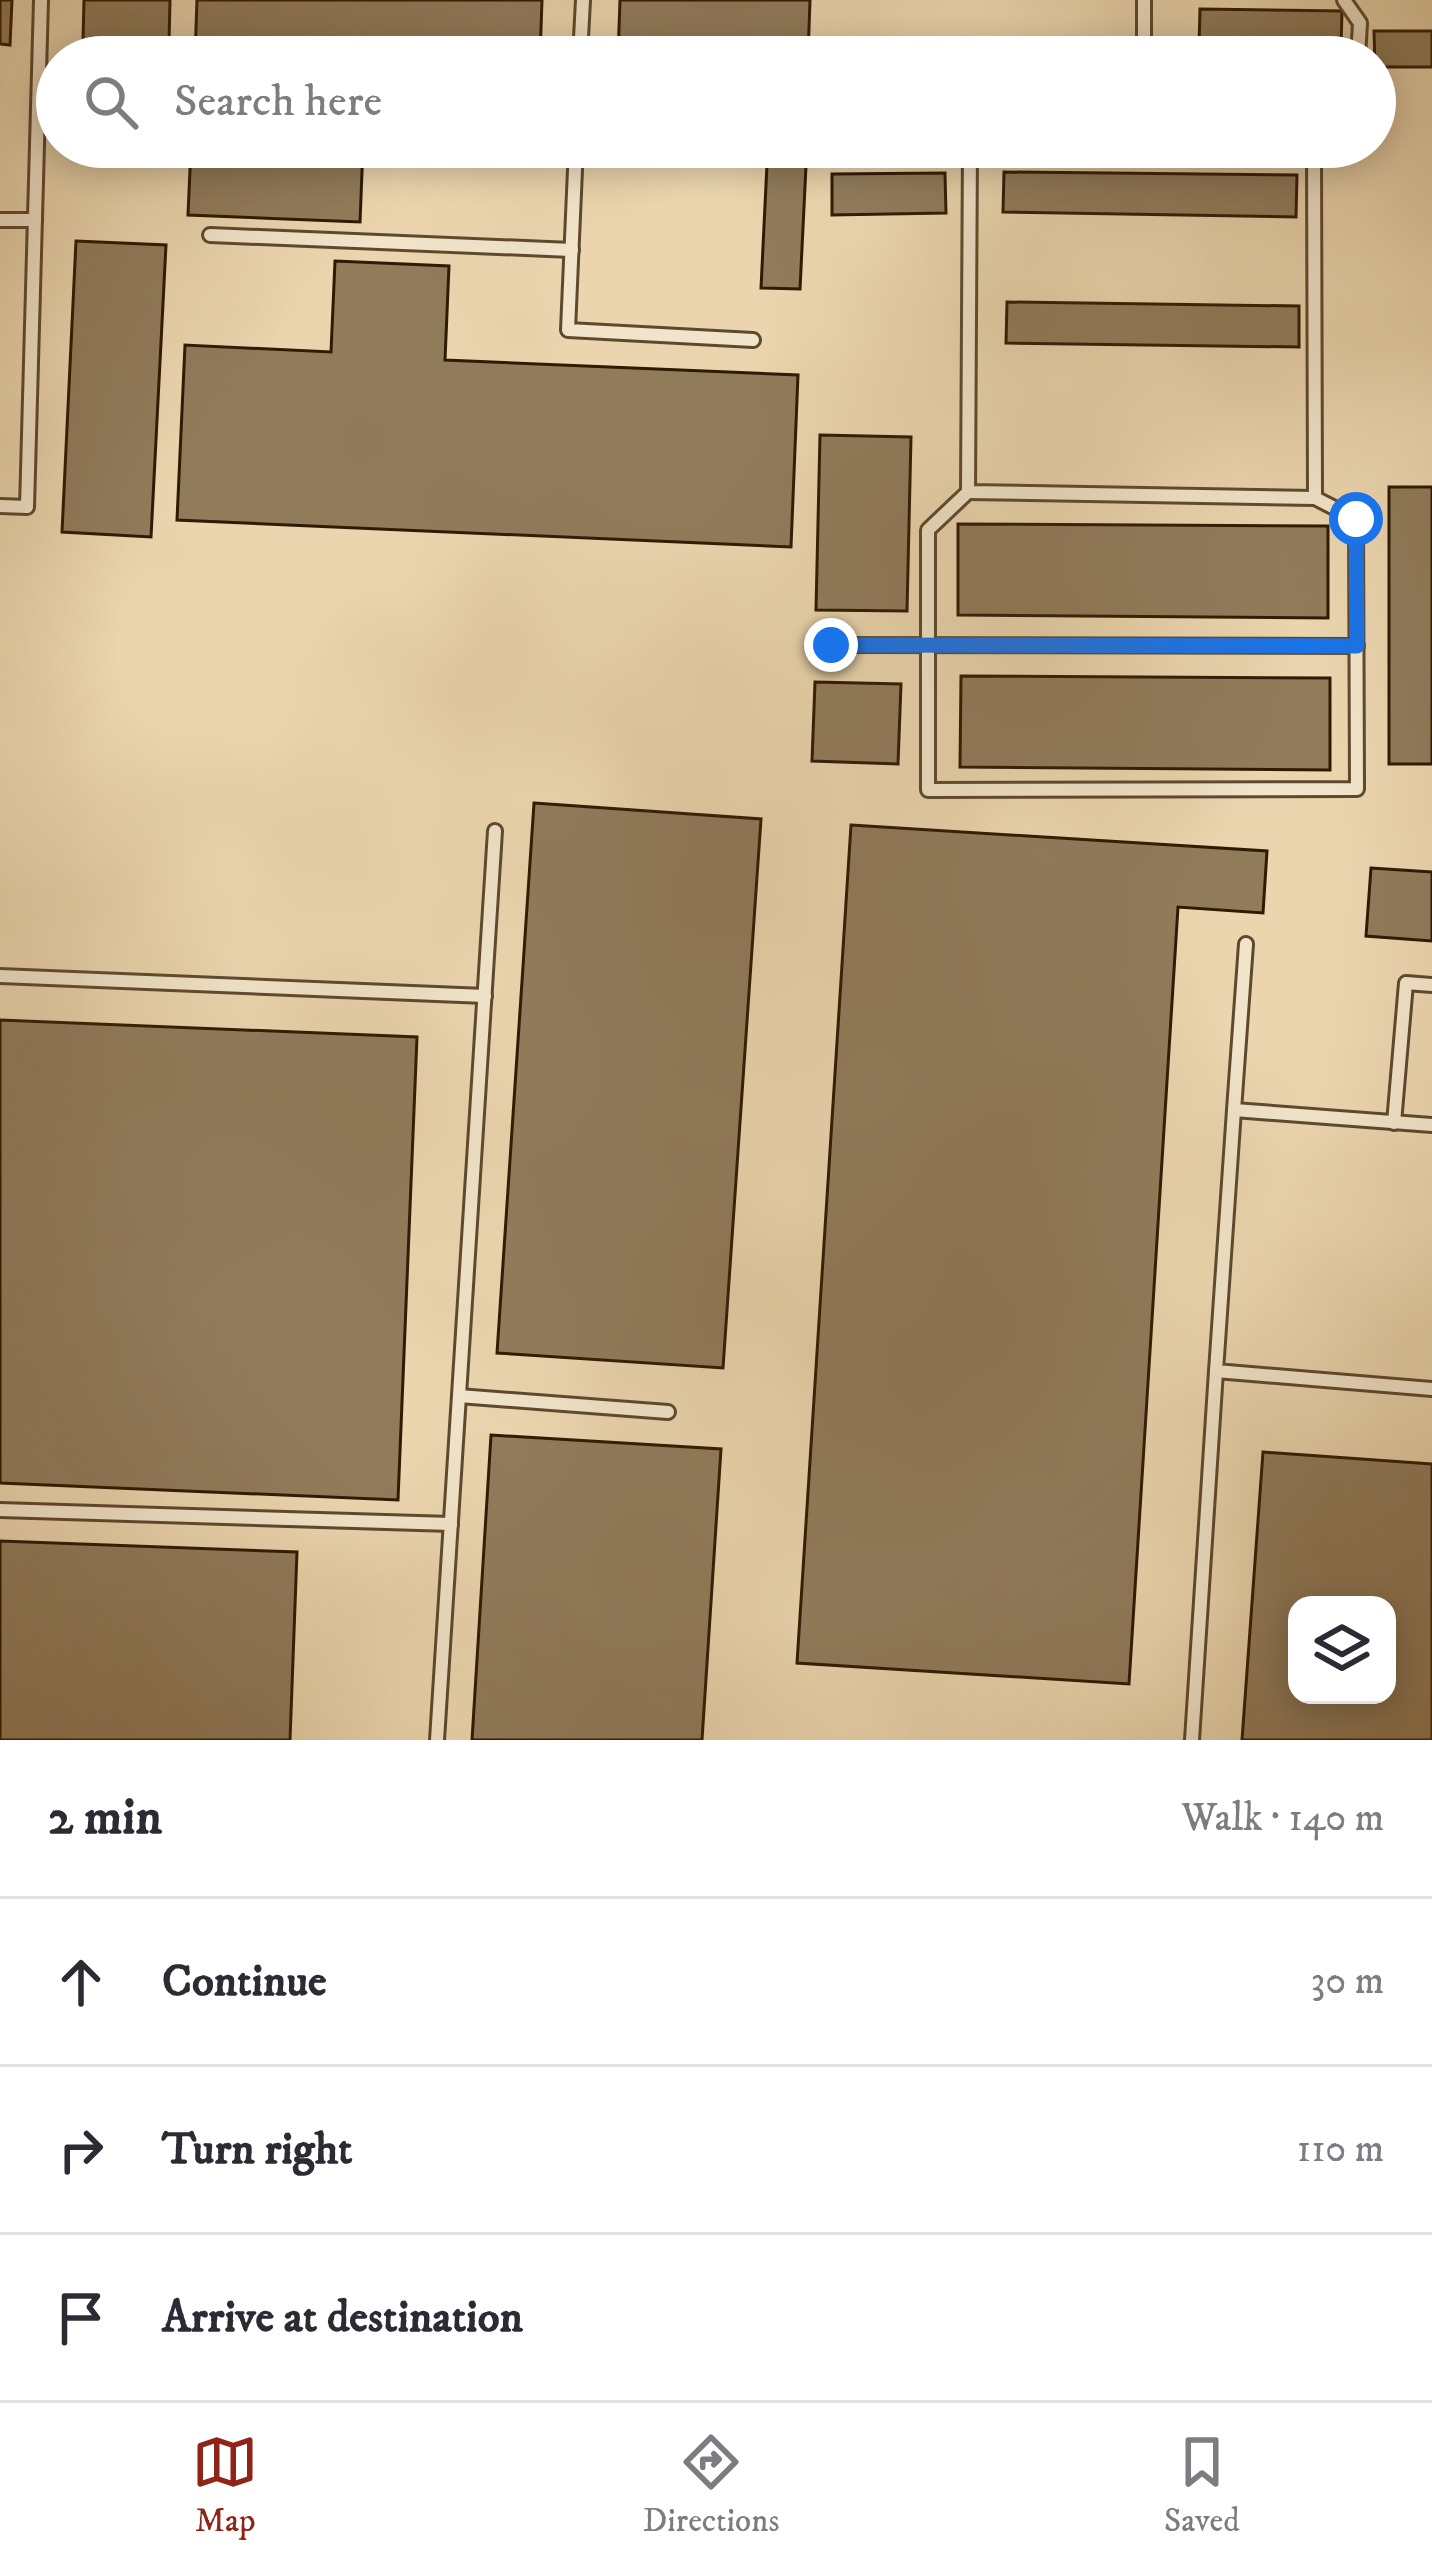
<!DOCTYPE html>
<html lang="en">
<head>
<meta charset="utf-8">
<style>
	:root { --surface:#fff; --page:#f2f2f3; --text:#2b2b33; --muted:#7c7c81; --line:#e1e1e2; --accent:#8f2418 }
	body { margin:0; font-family:"IM FELL DW Pica",serif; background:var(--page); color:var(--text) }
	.controls { position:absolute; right:36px; bottom:36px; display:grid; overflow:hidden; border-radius:24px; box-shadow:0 6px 30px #0003 }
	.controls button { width:108px; height:108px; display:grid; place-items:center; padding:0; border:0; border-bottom:3px solid var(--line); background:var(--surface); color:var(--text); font:60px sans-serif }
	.stop { position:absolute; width:36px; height:36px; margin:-27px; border:9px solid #1a73e8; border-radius:50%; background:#fff }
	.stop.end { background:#1a73e8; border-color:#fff; box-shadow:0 3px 12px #0008 }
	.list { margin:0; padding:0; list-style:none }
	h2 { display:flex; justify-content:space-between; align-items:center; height:156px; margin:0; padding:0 48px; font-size:51px }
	h2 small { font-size:39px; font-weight:400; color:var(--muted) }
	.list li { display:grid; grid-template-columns:78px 1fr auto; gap:36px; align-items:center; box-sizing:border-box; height:168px; padding:0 48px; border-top:3px solid var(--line) }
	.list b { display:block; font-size:45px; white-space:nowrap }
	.list em { font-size:39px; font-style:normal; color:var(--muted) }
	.icon { flex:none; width:66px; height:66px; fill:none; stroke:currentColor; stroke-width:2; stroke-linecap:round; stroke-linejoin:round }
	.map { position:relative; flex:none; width:1432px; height:1740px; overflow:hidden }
	.search { position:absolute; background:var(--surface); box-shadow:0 6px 30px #0003; left:36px; right:36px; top:36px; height:132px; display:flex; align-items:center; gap:30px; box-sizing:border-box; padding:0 42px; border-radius:66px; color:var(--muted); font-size:45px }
	.sheet { height:660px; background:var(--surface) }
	nav { display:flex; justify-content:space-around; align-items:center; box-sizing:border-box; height:168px; border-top:3px solid var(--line); background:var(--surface); font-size:33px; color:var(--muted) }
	nav a { display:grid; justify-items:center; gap:6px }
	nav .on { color:var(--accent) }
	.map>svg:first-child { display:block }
</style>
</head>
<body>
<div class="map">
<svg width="1432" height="1740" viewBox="0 0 1432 1740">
	<rect width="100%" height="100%" fill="#ead5ae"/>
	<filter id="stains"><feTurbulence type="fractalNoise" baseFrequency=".00167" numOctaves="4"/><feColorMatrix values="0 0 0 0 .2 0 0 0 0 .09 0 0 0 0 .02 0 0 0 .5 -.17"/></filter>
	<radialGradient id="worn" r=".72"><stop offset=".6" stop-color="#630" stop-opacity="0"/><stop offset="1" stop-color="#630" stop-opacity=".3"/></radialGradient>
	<g fill="#907b5b" stroke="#2f1a02" stroke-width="3" fill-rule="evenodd">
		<path d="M0,0H12L10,45L0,44Z"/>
		<path d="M84,0H170L169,43L83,41Z"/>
		<path d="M197,0H542L540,57H195Z"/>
		<path d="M620,0H810L808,57H618Z"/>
		<path d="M1200,9L1342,11L1341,48L1199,46Z"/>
		<path d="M1374,31H1432V67H1375Z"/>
		<path d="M191,147H363L360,222L188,215Z"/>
		<path d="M767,164L806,166L800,289L761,288Z"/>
		<path d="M1004,172L1297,175L1296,217L1003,212Z"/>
		<path d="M945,173L946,213L832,215V174Z"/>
		<path d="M76,241L166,245L151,537L62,532Z"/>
		<path d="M335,261L449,266L445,360L798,375L791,547L177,520L185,345L331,352Z"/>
		<path d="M1007,302L1299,306V347L1006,343Z"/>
		<path d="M820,435L911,437L907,611L816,610Z"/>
		<rect x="1389" y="487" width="43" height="277"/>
		<path d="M958,524L1328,526V618L958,615Z"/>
		<path d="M961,676L1330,678V770L960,767Z"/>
		<path d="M815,682L901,684L898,764L812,761Z"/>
		<path d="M534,803L761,819L723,1368L497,1353Z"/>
		<path d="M851,825L1267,851L1263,913L1178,907L1129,1684L797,1663Z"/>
		<path d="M1371,868L1432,872V941L1366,936Z"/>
		<path d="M0,1020L417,1037L398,1500L0,1483Z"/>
		<path d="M491,1435L721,1449L702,1740H472Z"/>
		<path d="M1263,1452L1432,1464V1740H1242ZM1297,1605H1387V1695H1297Z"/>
		<path d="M0,1541L297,1552L290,1740H0Z"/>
	</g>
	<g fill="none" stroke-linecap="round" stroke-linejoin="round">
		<g stroke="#5e492d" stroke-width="18">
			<g id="lane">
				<path d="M1344,0L1360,23L1358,57"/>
				<path d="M580,57L583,0"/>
				<path d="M1144,57V0"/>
				<path d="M576,147L568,330L753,340"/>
				<path d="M721,147L770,149"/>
				<path d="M970,147L968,492L1315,498L1314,151L1076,147"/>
				<path d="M0,220H35"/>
				<path d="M210,235L572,250"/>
				<path d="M968,492L928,530V790L1357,789L1356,519L1315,498"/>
				<path d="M0,506L27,507L41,0"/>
				<path d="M831,645L1357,646"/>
				<path d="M0,976L485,996"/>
				<path d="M1234,1110L1246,944"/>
				<path d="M1394,1123L1406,983L1432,985"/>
				<path d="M1432,1125L1234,1110L1216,1371L1432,1389"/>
				<path d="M459,1396L668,1412"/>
				<path d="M0,1510L451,1524"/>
				<path d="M437,1740L495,831"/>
				<path d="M1192,1740L1216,1371"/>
			</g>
		</g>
		<use href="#lane" stroke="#f1e4ca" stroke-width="12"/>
	</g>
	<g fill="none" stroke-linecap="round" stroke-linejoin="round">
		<path stroke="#1a73e8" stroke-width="15" d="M831,645L1357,646L1356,519"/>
	</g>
	<rect width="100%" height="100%" filter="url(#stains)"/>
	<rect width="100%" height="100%" fill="url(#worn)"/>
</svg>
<div class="controls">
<button><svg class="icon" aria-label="layers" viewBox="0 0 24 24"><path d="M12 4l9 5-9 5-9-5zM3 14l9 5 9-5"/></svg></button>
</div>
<div class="stop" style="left:1356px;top:519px"></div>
<div class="stop end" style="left:831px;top:645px"></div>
<div class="search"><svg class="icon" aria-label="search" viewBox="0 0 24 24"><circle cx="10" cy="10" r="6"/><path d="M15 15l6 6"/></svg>Search here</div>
</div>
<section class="sheet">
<h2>2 min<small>Walk · 140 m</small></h2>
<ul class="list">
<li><svg class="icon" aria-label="ahead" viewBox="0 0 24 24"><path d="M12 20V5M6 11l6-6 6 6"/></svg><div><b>Continue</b></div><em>30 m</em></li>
<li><svg class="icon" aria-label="right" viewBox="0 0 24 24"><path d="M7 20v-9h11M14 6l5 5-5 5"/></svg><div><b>Turn right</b></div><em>110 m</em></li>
<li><svg class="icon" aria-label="arrive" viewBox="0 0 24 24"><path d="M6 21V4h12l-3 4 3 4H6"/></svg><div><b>Arrive at destination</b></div></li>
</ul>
</section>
<nav>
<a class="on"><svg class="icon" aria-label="map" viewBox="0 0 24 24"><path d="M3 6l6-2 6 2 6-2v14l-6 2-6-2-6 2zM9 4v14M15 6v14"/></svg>Map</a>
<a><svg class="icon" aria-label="directions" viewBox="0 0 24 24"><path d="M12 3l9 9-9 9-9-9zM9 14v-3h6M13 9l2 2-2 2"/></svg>Directions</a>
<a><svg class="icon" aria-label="saved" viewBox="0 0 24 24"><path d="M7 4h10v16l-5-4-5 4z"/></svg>Saved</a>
</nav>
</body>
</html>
